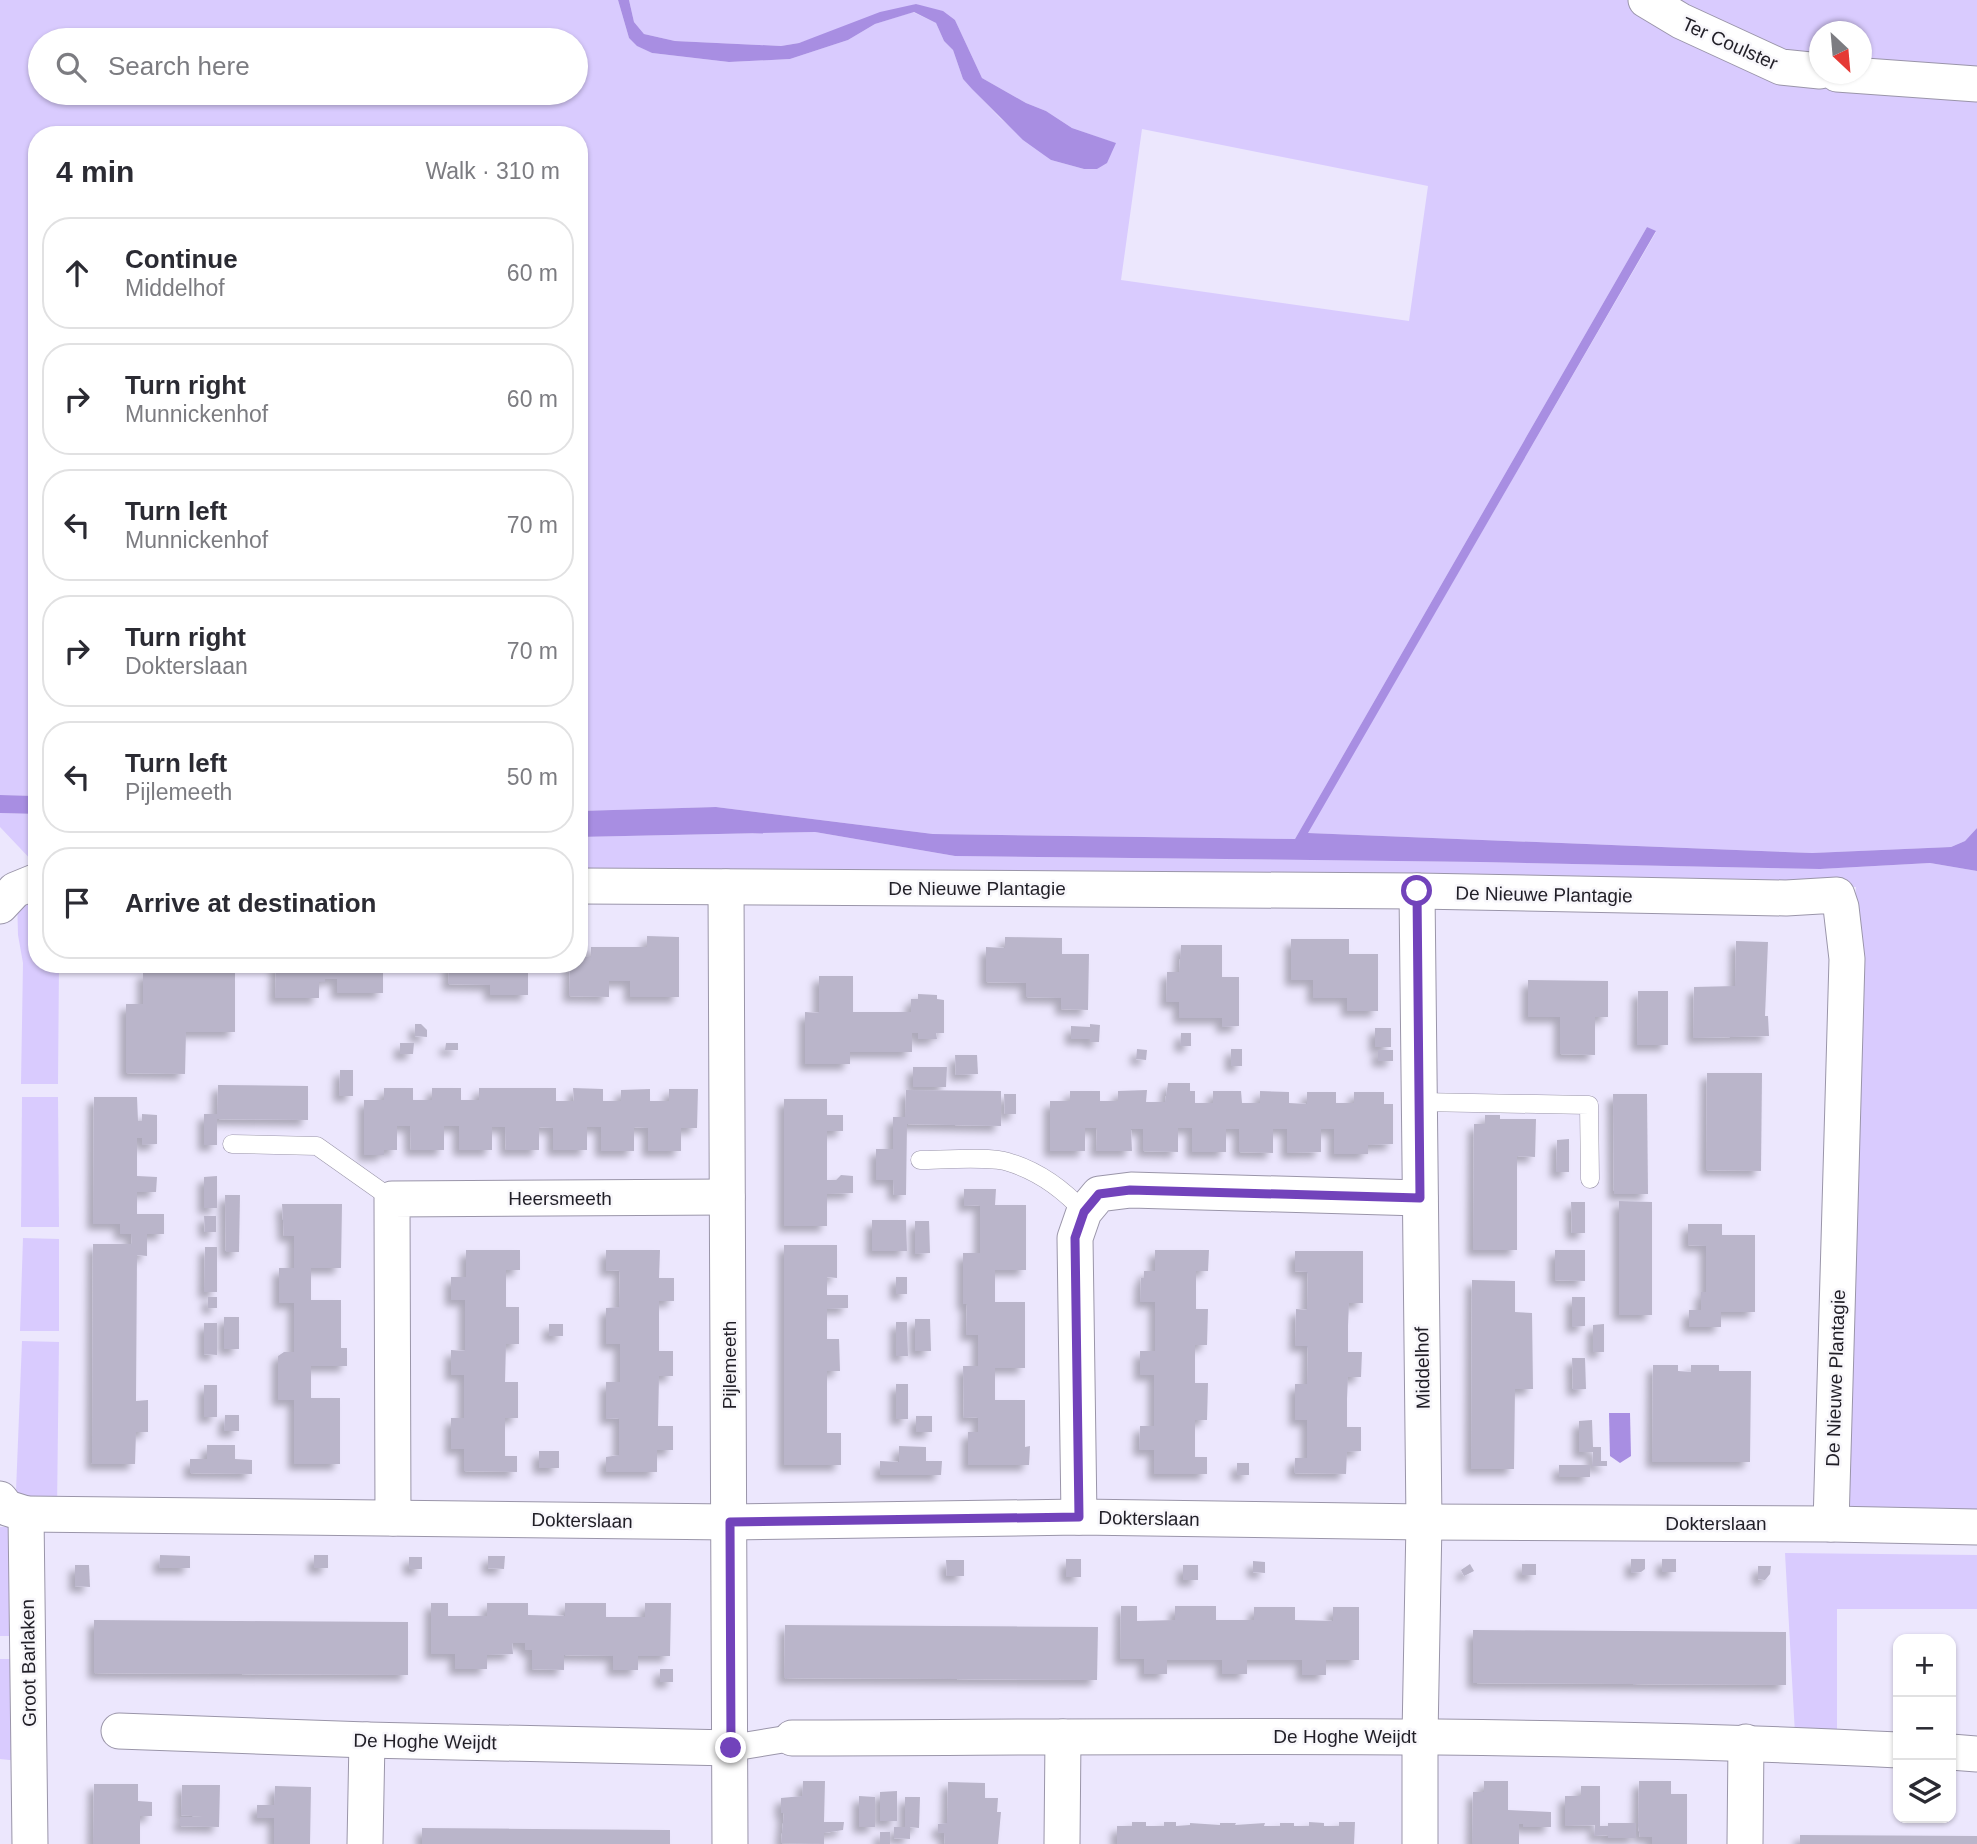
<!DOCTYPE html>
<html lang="en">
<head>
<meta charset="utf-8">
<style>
	:root { --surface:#fff; --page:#f2f2f3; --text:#2b2b33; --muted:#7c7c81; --line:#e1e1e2 }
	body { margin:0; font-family:Helvetica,sans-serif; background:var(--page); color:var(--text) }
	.controls { position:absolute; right:21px; bottom:21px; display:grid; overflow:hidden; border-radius:14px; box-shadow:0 2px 5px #0004 }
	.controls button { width:63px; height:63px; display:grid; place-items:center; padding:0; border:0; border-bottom:2px solid var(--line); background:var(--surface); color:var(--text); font:35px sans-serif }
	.compass { position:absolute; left:1809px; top:21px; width:63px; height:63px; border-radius:50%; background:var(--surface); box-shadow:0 2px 5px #0004; rotate:154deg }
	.stop { position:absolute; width:21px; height:21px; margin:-16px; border:5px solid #7243bb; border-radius:50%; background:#fff }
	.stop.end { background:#7243bb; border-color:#fff; box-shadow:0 2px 7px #0008 }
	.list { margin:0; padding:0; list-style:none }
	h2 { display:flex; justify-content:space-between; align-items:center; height:91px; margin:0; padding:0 28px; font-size:30px }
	h2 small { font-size:23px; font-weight:400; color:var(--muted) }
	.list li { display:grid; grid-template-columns:46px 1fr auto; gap:21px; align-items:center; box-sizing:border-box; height:112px; margin:0 14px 14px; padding:0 14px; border:2px solid var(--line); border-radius:28px }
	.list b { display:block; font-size:26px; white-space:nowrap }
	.list p { margin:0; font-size:23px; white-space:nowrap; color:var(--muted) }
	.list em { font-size:23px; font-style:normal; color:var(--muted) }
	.icon { flex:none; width:38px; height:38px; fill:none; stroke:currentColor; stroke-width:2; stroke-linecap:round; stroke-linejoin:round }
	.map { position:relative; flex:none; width:1977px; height:1844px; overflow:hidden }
	.search { position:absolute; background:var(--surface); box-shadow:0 2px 5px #0004; left:28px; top:28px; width:560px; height:77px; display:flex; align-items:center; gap:18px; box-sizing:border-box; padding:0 24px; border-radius:38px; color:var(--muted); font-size:26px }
	.panel { position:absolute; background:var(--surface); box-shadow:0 2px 5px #0004; left:28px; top:126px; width:560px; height:847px; border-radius:28px }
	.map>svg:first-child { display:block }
</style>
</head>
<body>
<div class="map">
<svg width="1977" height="1844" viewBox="0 0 1977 1844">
	<defs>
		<filter id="shadow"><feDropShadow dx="-6" dy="6" stdDeviation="3.5" flood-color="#0004"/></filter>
	</defs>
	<rect width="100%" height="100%" fill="#ece7fd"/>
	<g fill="#d9cbfe" fill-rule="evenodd">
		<path d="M0,0H618L629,38L638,46L652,53L729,62L790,59L848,40L875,24L913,12L936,23L944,41L953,50L963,79L1001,119L1051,160L1084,169H1097L1115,143L1072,128L1046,111L1026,103L982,78L955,20L916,4L799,43L781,46L675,41L644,34L634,22L629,0H1977V828L1965,841L1951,847L1812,853L1307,833L1656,232L1647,227L1295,839L933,834L716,807L579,811V135H37V796L0,795ZM1820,32H1862V74H1820ZM40,40H576V93H40ZM1142,129L1428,186L1409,321L1121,280Z"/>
		<path d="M0,813L37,814V866L0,827Z"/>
		<path d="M815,832L955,856L1480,862L1820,869L1930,863L1977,871V1514L1850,1511L1852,935L1856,887L579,872V837Z"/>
		<path d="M37,895V964H59L58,1084H21L23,963L18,935L17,896Z"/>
		<path d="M22,1097H58L59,1227H21Z"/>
		<path d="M23,1238L59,1239V1331H20Z"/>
		<path d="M22,1341L59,1342L57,1509L27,1506L16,1491Z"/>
		<path d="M0,1527H15L13,1636H0Z"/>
		<path d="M1785,1553L1977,1555V1609H1837V1735L1795,1734Z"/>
		<path d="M0,1659H16L19,1761L0,1759Z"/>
	</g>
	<g fill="#a88ee2">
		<path d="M618,0H629L634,22L644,34L675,41L781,46L799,43L880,12L916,4L943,11L955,20L982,78L1026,103L1046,111L1072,128L1116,143L1107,163L1097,169H1084L1051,160L1023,140L972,89L963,79L953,50L944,41L936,23L914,12L875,24L848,40L790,59L729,62L652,53L637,46L629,38Z"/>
		<path d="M1647,227L1656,231L1308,833L1812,853L1951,847L1965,841L1977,828V871L1930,863L1820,869L1480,862L955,856L815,832L579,837V811L716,807L933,834L1295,839Z"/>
		<path d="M0,795L37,796V814L0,813Z"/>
		<path d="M1609,1413H1630L1631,1456L1620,1463L1610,1456Z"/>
	</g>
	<g fill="#bab5ca" filter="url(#shadow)">
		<path d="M647,936L679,937V997H630V981H609V997L569,996L570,964H579V957H591V947H647Z"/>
		<path d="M1005,937L1062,938V954H1089L1088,1010L1061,1009V998L1026,997V983L986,982V947L1005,948Z"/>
		<path d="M1291,939H1349V954H1378V1011H1347V998H1313V980H1291Z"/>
		<path d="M1736,941L1768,942L1765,1016H1768L1769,1036L1693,1038L1694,987L1735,986Z"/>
		<path d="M1181,945H1222V977H1239V1026L1222,1027V1018H1179V1002H1166L1167,972H1179Z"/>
		<path d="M276,964H383V993H337V979H325V982H319V998H275Z"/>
		<path d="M449,964H528V995H490V985L448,984Z"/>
		<path d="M143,972H235V1032H186L185,1074L126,1073V1004H143Z"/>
		<path d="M819,976H853V1012H911V999H918V994L937,995V999L944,1000V1033H936L937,1039H918V1033H912V1052H850V1064H805V1012L819,1013Z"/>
		<path d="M1528,980L1608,981V1017H1595V1055L1560,1054V1017H1528Z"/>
		<path d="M1638,991H1668V1045H1637Z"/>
		<path d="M415,1024H421L427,1030V1037L415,1036Z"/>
		<path d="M1090,1024L1100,1025L1099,1042H1090V1039H1071V1026L1090,1027Z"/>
		<rect x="1375" y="1028" width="16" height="19"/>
		<path d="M1181,1033H1191V1046H1180Z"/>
		<path d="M400,1043H414L413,1054H400Z"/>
		<path d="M446,1043H458V1050H445Z"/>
		<path d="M1137,1049L1147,1050L1146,1060L1136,1059Z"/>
		<rect x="1231" y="1049" width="11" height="17"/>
		<rect x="1378" y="1050" width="15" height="11"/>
		<path d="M955,1055H977L978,1074L956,1075Z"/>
		<path d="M913,1067H947L946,1087H913Z"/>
		<path d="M340,1070H353V1096H339Z"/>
		<path d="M1707,1073H1762L1761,1171L1706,1170Z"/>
		<path d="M1168,1083H1190V1091H1195V1103H1213V1091H1241L1242,1103H1260V1091L1289,1092V1103L1307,1104V1092H1336V1103H1354V1092H1384V1104H1393V1144L1368,1145V1154H1334V1129H1321V1152L1287,1153V1129H1273V1153L1239,1152V1129H1226V1152H1192V1128H1178V1152L1143,1151V1129H1131L1132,1151H1096L1097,1128H1085V1151H1050V1101H1070V1091H1100V1101H1118V1091L1147,1090L1146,1102H1165Z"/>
		<path d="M218,1085L308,1086V1120L217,1119V1145H204V1114H217Z"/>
		<path d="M384,1088H413V1100H432V1088H461V1100H479V1088H556V1101H574L573,1088L603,1089V1101H621V1090L650,1089V1101H669V1089H698L697,1128H681V1151H648V1128L634,1127V1151H601V1127H587V1150H553V1128L539,1127V1150H506L505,1127H492V1150H459V1126H444V1150H411L410,1126H397V1150H384V1155H364V1100H384Z"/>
		<path d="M906,1090L1001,1091V1126L907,1124L906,1195H894L893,1180H876V1149H893V1117H905Z"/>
		<path d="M1004,1094H1016V1114H1005Z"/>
		<path d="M1613,1094H1647L1648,1194H1614Z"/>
		<path d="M94,1097H137L138,1121H142V1114L157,1115V1144L142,1145V1138H137V1176L157,1177L156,1192H137V1214H164V1234H147V1256L137,1255L136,1401L148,1400V1432H136L135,1464H92L93,1244H132L131,1234H120V1224H93Z"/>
		<path d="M784,1099H827V1115H843V1131H827V1180H836L841,1175L853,1176V1193L827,1194V1226H784Z"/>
		<path d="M1485,1115H1500V1119H1536L1535,1157L1517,1156V1250H1473L1474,1124H1485Z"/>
		<path d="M1569,1139V1172H1556L1557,1140Z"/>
		<path d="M217,1176V1208H204V1177Z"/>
		<path d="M964,1189H996L995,1205H1026V1270H995V1302H1025V1368H995V1400H1025V1447L1030,1446L1029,1465H968V1432H978V1417L964,1418L963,1366H978V1335H966L967,1304H963V1253H980V1205L964,1206Z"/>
		<path d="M225,1195H240L239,1252H226Z"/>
		<path d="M1619,1201L1652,1202V1315H1619Z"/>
		<path d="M1571,1202H1585V1233H1572Z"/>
		<path d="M282,1204H342L341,1268H311V1300H341V1348H347V1366H311V1398H340V1464H294V1400H278V1356L284,1352H294V1303H279V1268H294V1236H284Z"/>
		<path d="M204,1216H216V1232H205Z"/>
		<path d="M872,1220H906L907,1251H872Z"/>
		<path d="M915,1221H929L930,1253L915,1254Z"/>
		<path d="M1688,1224H1722V1235H1755V1312H1721V1327H1689V1310H1701V1292H1706V1246L1688,1245Z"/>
		<path d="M784,1245H837V1278L827,1277V1295H848V1308L827,1309V1339H839L840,1371H827V1433H841V1465H784Z"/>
		<path d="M205,1247H217V1292H204Z"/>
		<path d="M466,1250H520V1270H506V1307H519V1344H506L505,1382H518V1418H505V1456H517V1472L464,1471V1449H451V1418H464V1375H451V1350L465,1351V1300H451V1277H466Z"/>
		<path d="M606,1250H660L659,1278H674V1301H659V1351H673V1376H659L658,1426H673V1450H657V1472H606V1457L619,1455V1418L606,1419V1382H620V1344H606V1308L619,1307L620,1270L606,1271Z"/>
		<path d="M1155,1250H1209L1208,1271H1196V1309H1208L1207,1345H1195V1383H1208L1207,1420H1195V1457H1207V1474H1154V1450H1139L1140,1426H1154V1375H1140V1351H1155V1302H1140L1141,1278H1144V1271H1155Z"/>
		<path d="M1555,1250H1585V1281L1555,1280Z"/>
		<path d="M1295,1251H1363V1303H1349L1348,1326V1352H1362L1361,1377H1348L1347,1399V1427H1361V1451L1347,1452L1346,1474L1294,1473L1295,1458H1307V1420H1295V1384H1307L1308,1346H1295L1296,1309L1307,1310L1308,1272L1295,1271Z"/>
		<rect x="896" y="1277" width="11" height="17"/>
		<path d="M1472,1280L1515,1281V1312L1532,1313L1533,1389H1515L1514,1469H1471Z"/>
		<rect x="208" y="1297" width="9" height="11"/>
		<path d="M1572,1297H1585V1326L1572,1327Z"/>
		<rect x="224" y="1317" width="15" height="32"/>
		<path d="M915,1319H930L931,1351H915Z"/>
		<path d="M896,1322H907L908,1356H896Z"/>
		<path d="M204,1323H217V1355L204,1354Z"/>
		<rect x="549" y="1324" width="14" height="12"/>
		<path d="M1604,1324V1352H1593V1325Z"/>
		<path d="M1572,1358H1585L1586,1389L1573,1390Z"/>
		<path d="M1653,1365H1678V1371L1691,1372V1365H1719V1371H1751L1750,1462H1652Z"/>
		<rect x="896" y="1384" width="12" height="35"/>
		<rect x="204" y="1385" width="13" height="32"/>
		<path d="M225,1415H239V1431H224Z"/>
		<rect x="916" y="1416" width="16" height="16"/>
		<path d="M1592,1420L1593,1447H1601V1461H1607V1466H1592L1593,1452H1579V1421Z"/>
		<path d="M207,1445H235V1459L252,1460V1474L190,1473V1459H207Z"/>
		<path d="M899,1446L926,1447V1461H942L941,1475H880V1461L899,1462Z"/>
		<rect x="539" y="1451" width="20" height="17"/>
		<rect x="1237" y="1463" width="12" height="12"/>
		<rect x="1559" y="1465" width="31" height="12"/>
		<path d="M160,1555L190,1556V1568H159Z"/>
		<rect x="314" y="1555" width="14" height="13"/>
		<path d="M488,1556H505L504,1569L488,1568Z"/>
		<rect x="409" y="1557" width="13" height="12"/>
		<rect x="1066" y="1559" width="15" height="18"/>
		<path d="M1631,1559H1645V1569L1641,1572L1631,1573Z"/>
		<rect x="1662" y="1559" width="14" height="13"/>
		<path d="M946,1560H964V1576H947Z"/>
		<path d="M1253,1561L1265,1562V1573L1253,1572Z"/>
		<path d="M1470,1564L1474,1571L1464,1576L1461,1570Z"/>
		<rect x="1522" y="1564" width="14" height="11"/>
		<path d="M75,1565H89L90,1587L75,1586Z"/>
		<rect x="1183" y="1565" width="15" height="15"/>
		<path d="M1758,1566H1771L1770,1574L1765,1580L1758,1579Z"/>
		<path d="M431,1603H448V1616H487V1603H528V1615L565,1616V1603H606V1617H645V1603H671L670,1656H638V1670H613V1656L564,1655V1670L532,1669V1650H525V1643H512L513,1654L487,1655V1669H455V1654H431Z"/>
		<path d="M1121,1606H1137V1621L1175,1620V1606H1216V1620H1254V1607H1295V1620L1333,1621V1607H1359V1660H1326V1675H1302V1660H1247V1674H1222V1660H1167V1674H1144V1659H1120Z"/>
		<path d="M94,1620L408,1622V1675L94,1673Z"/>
		<path d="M785,1625L1098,1627L1097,1680L784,1678Z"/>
		<path d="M1473,1630L1786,1632V1685L1473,1683Z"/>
		<rect x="660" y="1669" width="13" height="13"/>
		<path d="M803,1781H825L824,1822H844L843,1830L824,1833V1844L781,1843L784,1813H781V1798L802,1796Z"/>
		<path d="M1484,1781H1508V1810L1551,1812V1827H1523V1824H1519V1844H1472L1473,1792H1484Z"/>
		<path d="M1639,1781H1671V1794H1687V1844H1652V1837H1640L1638,1826Z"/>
		<path d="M948,1782L985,1783V1798H998L997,1812H1001L998,1844H945L944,1833H938V1824L947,1823Z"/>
		<path d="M94,1784H138V1801L152,1802V1816H140V1844H93Z"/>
		<path d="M182,1785H220L219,1827L180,1826V1817H203L181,1815Z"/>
		<path d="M275,1786L311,1787L310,1844H274V1818H257V1805H274Z"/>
		<path d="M1581,1786H1600V1826H1608V1823H1636V1838H1608V1835L1594,1836L1595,1825L1565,1826V1796H1581Z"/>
		<path d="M897,1791V1821H880V1792Z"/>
		<path d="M859,1796L875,1797V1827H859Z"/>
		<path d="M905,1797H920L919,1828L910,1827V1839L894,1838V1827H905Z"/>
		<path d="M1132,1822H1146V1826H1164V1822H1176V1826L1190,1825V1823L1220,1825V1823H1236L1235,1825L1265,1823L1264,1826H1280V1823H1294V1826H1309V1822L1324,1823V1826H1339V1822H1355L1354,1844H1117V1826H1132Z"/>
		<path d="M422,1828L670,1830V1844H422Z"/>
		<rect x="880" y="1832" width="10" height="12"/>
		<path d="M1800,1835L1977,1836V1844H1800Z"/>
	</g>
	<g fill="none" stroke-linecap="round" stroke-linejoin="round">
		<g stroke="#9a95a9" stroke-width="19">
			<g id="service">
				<path d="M1420,1102L1589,1105L1590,1179"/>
				<path d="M232,1144L317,1146L392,1199"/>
				<path d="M920,1160C941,1160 990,1156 1008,1162C1038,1171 1063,1189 1084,1212"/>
			</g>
		</g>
		<g stroke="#9a95a9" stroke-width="28">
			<path id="pedestrian" d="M731,1748L792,1738"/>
		</g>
		<g stroke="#9a95a9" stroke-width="37">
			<g id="minor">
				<path d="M1646,0L1681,21L1781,67L1820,71"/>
				<path d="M1837,74L1977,84"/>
				<path d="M579,886L1417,891L1786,898L1837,895L1841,907L1847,959L1831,1524"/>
				<path d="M726,887L730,1844"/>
				<path d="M1417,891L1424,1522L1420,1736V1844"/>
				<path d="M0,906L15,890L37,881"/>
				<path d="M0,1499L7,1508L26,1514L30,1844"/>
				<path d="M26,1514L730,1522L1079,1517L1424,1522L1831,1524L1977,1527"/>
				<path d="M1079,1517L1075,1238L1084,1212L1099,1194L1131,1190L1420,1198"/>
				<path d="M393,1518L392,1199L727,1197"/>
				<path d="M119,1731L367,1740L731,1748"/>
				<path d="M792,1738C1161,1737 1530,1731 1898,1750"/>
				<path d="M1951,1752L1977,1754"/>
				<path d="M365,1844L367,1740"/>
				<path d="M1062,1844L1063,1737"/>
				<path d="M1745,1844L1746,1742"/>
			</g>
		</g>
		<use href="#service" stroke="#fff" stroke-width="18"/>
		<use href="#pedestrian" stroke="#fff" stroke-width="26"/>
		<use href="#minor" stroke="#fff" stroke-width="35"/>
	</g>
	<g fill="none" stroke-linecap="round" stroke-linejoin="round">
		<path stroke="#7243bb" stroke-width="9" d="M731,1748L730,1522L1079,1517L1075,1238L1084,1212L1099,1194L1130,1190L1420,1198L1417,891"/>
	</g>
	<g text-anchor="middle" stroke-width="5" stroke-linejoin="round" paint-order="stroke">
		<g font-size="19" fill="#211f27" stroke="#f8f7fb">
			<text transform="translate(1730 43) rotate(24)" y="7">Ter Coulster</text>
			<text x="977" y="895">De Nieuwe Plantagie</text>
			<text transform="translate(1544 894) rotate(1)" y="7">De Nieuwe Plantagie</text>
			<text x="560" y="1205">Heersmeeth</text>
			<text transform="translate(729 1365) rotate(-90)" y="7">Pijlemeeth</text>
			<text transform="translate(1422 1368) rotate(-91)" y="7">Middelhof</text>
			<text transform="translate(1835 1378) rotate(-88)" y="7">De Nieuwe Plantagie</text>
			<text transform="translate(1149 1518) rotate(1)" y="7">Dokterslaan</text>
			<text transform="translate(582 1520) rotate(1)" y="7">Dokterslaan</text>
			<text x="1716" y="1530">Dokterslaan</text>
			<text transform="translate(28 1663) rotate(-91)" y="7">Groot Barlaken</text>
			<text x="1345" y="1743">De Hoghe Weijdt</text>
			<text transform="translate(425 1741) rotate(1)" y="7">De Hoghe Weijdt</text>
		</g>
	</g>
</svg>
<div class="controls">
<button>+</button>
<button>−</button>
<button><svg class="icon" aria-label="layers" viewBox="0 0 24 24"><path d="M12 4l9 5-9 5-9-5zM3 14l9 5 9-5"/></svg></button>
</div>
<svg class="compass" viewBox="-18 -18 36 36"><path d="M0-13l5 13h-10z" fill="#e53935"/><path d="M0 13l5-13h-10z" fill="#7c7c81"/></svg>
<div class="stop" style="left:1417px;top:891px"></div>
<div class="stop end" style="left:731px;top:1748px"></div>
<div class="search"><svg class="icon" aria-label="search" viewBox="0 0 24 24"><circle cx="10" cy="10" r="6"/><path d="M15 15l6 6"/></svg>Search here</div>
<section class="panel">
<h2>4 min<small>Walk · 310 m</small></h2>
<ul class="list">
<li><svg class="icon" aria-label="ahead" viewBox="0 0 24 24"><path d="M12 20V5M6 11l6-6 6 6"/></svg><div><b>Continue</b><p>Middelhof</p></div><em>60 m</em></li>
<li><svg class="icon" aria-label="right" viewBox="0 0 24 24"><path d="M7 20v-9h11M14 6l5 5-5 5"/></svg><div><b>Turn right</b><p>Munnickenhof</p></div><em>60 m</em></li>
<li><svg class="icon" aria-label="left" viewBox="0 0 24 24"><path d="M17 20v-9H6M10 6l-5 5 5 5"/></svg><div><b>Turn left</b><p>Munnickenhof</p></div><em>70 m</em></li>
<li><svg class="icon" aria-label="right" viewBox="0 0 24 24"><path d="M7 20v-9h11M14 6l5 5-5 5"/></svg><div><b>Turn right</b><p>Dokterslaan</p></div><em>70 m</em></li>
<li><svg class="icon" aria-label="left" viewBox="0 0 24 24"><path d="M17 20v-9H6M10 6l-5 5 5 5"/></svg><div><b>Turn left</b><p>Pijlemeeth</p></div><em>50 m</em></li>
<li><svg class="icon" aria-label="arrive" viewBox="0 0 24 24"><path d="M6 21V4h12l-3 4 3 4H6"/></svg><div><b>Arrive at destination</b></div></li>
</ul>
</section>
</div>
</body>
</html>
